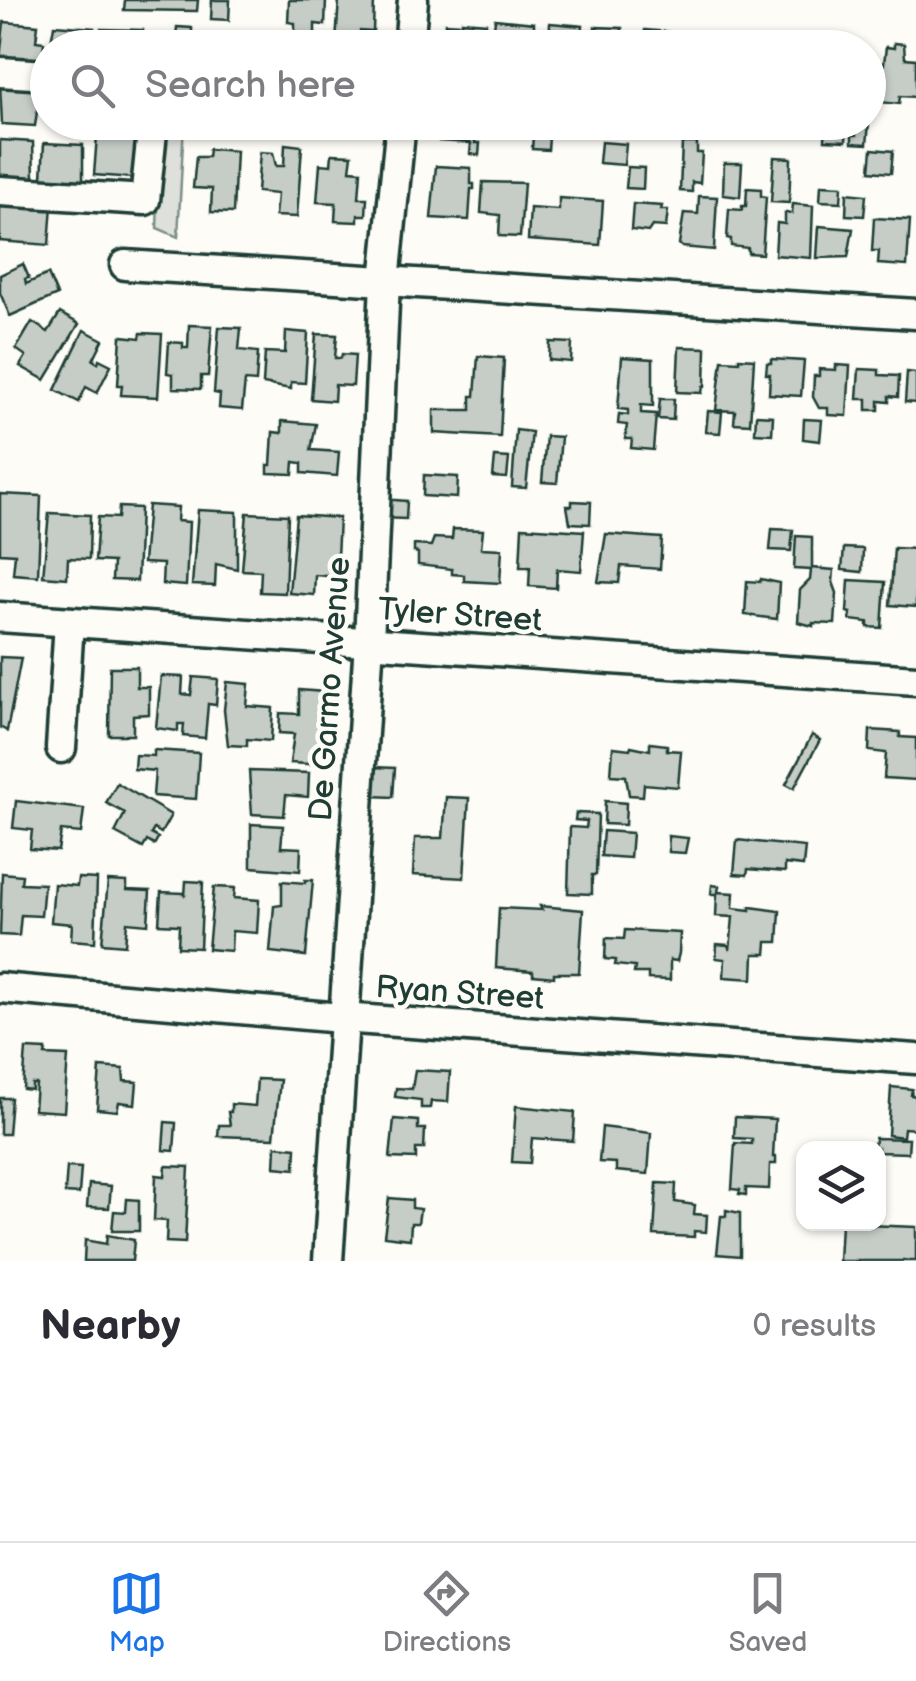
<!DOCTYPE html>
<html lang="en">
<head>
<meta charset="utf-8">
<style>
	:root { --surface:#fff; --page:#f7f7f7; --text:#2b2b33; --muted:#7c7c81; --line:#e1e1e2; --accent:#1a73e8 }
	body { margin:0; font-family:"Balsamiq Sans",sans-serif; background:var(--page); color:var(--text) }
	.controls { position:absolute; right:30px; bottom:30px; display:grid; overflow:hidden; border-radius:20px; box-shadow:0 2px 8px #0004 }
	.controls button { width:90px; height:90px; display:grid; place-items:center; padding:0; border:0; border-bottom:2px solid var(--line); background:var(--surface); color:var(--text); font:50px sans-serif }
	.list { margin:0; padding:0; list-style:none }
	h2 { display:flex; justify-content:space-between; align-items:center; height:130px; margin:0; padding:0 40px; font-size:42px }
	h2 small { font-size:32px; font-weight:400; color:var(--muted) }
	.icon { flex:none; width:55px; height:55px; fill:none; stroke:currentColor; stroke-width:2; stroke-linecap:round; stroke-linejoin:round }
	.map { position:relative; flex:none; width:916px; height:1261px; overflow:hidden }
	.search { position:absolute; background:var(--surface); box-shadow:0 2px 8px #0004; left:30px; right:30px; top:30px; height:110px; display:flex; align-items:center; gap:25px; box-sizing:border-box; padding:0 35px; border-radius:55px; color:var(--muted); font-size:38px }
	.sheet { height:280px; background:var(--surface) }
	nav { display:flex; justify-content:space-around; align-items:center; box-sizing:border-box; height:140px; border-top:2px solid var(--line); background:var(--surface); font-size:28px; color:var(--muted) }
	nav a { display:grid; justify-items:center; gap:5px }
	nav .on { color:var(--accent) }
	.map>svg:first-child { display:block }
</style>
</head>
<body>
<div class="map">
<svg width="916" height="1261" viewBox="0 0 916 1261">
	<rect width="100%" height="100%" fill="#fdfcf7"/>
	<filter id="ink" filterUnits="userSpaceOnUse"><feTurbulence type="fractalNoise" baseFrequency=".01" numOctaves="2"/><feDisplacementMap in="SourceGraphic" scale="20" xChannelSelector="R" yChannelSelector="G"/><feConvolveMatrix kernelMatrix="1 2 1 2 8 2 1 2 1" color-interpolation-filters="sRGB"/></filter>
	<g filter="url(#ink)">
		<path fill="#dde0db" stroke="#7e8e88" stroke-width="2.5" d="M161,123H184L178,237L157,228Z"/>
		<g fill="#c6cdc7" stroke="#1f3d34" stroke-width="2.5">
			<path d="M125,0H198L197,11L124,10Z"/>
			<path d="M212,0H230L229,20L211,19Z"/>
			<path d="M289,0H326L325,25L315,24V35L295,33V23L288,22Z"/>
			<path d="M339,0H374L373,32L360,31L359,43L336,41Z"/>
			<path d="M495,19L534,23V46L497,48V38H493Z"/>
			<path d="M462,21L486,23L485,48H443L445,23L462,24Z"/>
			<path d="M4,22L38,25L36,41L44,42L42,64L0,59Z"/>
			<path d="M550,23L583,26L581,48H549Z"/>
			<path d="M54,25L94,28L93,48H50Z"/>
			<path d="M177,27L192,28V35L234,38L233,48H155L156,37L176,39Z"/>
			<path d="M595,27L622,28V34H631L630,48H594Z"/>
			<path d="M101,29L143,30L142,48H100Z"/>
			<path d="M645,30L679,33L678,48H643Z"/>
			<path d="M691,34L718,37V41H728L727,48H691Z"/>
			<path d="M894,43L904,44L905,58L916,59V97L900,96L899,104L879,102L886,47L894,48Z"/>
			<path d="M0,84L40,90L35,126L2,124Z"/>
			<path d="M98,122H137L133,178L94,175Z"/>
			<path d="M441,122H477L475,143H480L479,155L470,154L471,143L439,141Z"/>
			<path d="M723,122H758L757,137L722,135Z"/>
			<path d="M826,122H856L847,124L846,141L825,140Z"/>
			<path d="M534,123L550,125L548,150L532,149Z"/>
			<path d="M857,123H869L867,144L852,143V135H856Z"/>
			<path d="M0,140L33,142L34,179H10V177L0,176Z"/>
			<path d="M601,142L626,144L624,165L599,163Z"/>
			<path d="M44,143L83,145V182L60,183L62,179L42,178Z"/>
			<path d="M682,143H697V153H702L700,183L692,182V192L680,191Z"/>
			<path d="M285,144L302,146L297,217L275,216L277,194L257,192L260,152L273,153L276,166H284Z"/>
			<path d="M209,149L236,151L233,213L211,212L212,189L193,188L196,157H208Z"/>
			<path d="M872,149L893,151L891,173L870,171Z"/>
			<path d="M332,154L352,155L350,170L361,171L359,198H367L366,215H358V222L335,221L336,203L317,202L320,164L331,165Z"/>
			<path d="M774,157L791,158L789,203L771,202Z"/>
			<path d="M724,163H742L740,197L723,195Z"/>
			<path d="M436,166L471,168V184H474V189H471L469,220L431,218Z"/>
			<path d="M628,167L644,168L643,189L626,188Z"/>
			<path d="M483,182L524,183L520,237L499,236L500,215L481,213Z"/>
			<path d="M821,185L842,186L841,202L820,201Z"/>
			<path d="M747,188L761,189V196L766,197L762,254L748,253V248L731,246V239L727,238L729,209L742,210V206H746Z"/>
			<path d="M847,193L866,195L864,216L846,215Z"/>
			<path d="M699,196L717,197L714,250L682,247L679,244L684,213L698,214Z"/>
			<path d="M559,198L603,201L600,245L528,240L530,208L559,210Z"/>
			<path d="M0,204L52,205L49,245L0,241Z"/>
			<path d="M633,204L662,206L661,210H668L666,227L652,226L648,232L631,230Z"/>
			<path d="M793,204L813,206L811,258L775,255L777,223L785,224V213H792Z"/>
			<path d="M874,218L910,220L907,266L878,264L879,251H872Z"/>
			<path d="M819,226L853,229L848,257L817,258Z"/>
			<path d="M23,264L29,278L25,279L26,284L48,274L57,295L10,316L0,293V275Z"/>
			<path d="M60,313L79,324L45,380L20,366L26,356L16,349L32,322L48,332Z"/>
			<path d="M189,325L212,326L208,376H201V389L173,388V374L167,373L169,342L183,343V348H188Z"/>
			<path d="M219,327L241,328L239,350L258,352L256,382L245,381L242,410L219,408L220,394L214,393Z"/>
			<path d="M84,330L103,340L93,360L98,363L99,359L111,365L97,393L86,387L79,402L55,390Z"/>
			<path d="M286,331L308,333L305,383L291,382V389L263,384L265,352L285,353Z"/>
			<path d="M141,333L162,334L158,397L121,395L122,385H118L121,336L140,338Z"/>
			<path d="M316,334L337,335L335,358H341L342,354L355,355L353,386L335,385L334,401L311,399Z"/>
			<path d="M550,342L572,343L571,362L549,360Z"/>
			<path d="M679,347L706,348L705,386H703L702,393L677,392Z"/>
			<path d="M478,356L504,358L500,437L434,433V410H471V396H475Z"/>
			<path d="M622,357L653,359V406L641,405V413L656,414L653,450L631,448L632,439H625L627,425L618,424L619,414L628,415V410L618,409Z"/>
			<path d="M739,358L754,359L750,424L734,423L735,411L716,410L722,360L739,361Z"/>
			<path d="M771,359L804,361L801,396L769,394L770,374H766L767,363H771Z"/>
			<path d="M836,365L850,366L847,416L828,415V408H819L813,397L814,376H819V369L836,370Z"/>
			<path d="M859,369L879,370V375L899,376L898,397L889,396V402L879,401V410H867V399H857Z"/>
			<path d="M907,372L916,373V403L905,402Z"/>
			<path d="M660,399H674L673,420L658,419Z"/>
			<path d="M708,411L722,412L720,433L706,432Z"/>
			<path d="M756,415L773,416L772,434L755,433Z"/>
			<path d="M804,419L822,420L820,441L803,439Z"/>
			<path d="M282,421L316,424L311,450L339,452L337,476L302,473V463L294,462L293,474L268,473V465H271L273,432L282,433Z"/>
			<path d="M516,430L532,432L526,488L512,487Z"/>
			<path d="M546,436L561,437L557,483L542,482Z"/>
			<path d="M495,457L509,458L507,478L493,477Z"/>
			<path d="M424,475L458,477L457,498L423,496Z"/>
			<path d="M0,494L41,496L38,576L13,574L15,554L0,553Z"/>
			<path d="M382,499L407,501L406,519L380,518Z"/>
			<path d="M572,501L591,502L590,524L570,523L567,506H572Z"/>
			<path d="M148,505L178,507L177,521L189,522L186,586L162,584L163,564L143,563Z"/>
			<path d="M119,507L140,508L137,581L112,580L113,562L95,561L98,517L118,518Z"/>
			<path d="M198,510L237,512V569L216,564L215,586L192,585Z"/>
			<path d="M49,513L90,515L89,559L68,558L67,578L43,576Z"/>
			<path d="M247,513L288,515L285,593L260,592L261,571L242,570Z"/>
			<path d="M296,515L339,518L336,577L315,575L314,595L289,593Z"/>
			<path d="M522,527L584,531L581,571L557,569L556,588L529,586L530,567H520Z"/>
			<path d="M453,529L483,530L481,548L502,549L500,583L464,581V575L452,574V569L418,565V553L414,552V545L431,546L434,538L452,539Z"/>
			<path d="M772,529L793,530L791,551L770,550Z"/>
			<path d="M606,534L662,538L660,569L621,566L619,583L598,582Z"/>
			<path d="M796,536L812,537V568L834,570L833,582L837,593L835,624L813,623V626L798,622L800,590L810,580L811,570L794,569Z"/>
			<path d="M844,548L863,549L862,572L842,570Z"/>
			<path d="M894,548L916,549V607L890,605Z"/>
			<path d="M761,579L779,583L777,619L745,615L747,581L760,582Z"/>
			<path d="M849,580L885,582L882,628L868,627V622L850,620L851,613L847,612Z"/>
			<path d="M0,657L21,658L7,731L0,727Z"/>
			<path d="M110,667H137V687H149V714L133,715V735H109Z"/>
			<path d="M161,676L183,677L182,694L191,695L193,677L218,679L216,705L208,704L205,738L183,736L184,724H178V731L156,728Z"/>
			<path d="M227,682L249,684L247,706L273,708L271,741L247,739V746L228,745L224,710Z"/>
			<path d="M299,690L324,692L320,749H327L326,765L290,763L294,734L279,733L280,713L299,714Z"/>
			<path d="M870,730L900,732V737L916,738V780L884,778L886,753L869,751Z"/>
			<path d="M812,735L820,740L794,788L786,784Z"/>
			<path d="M650,743L667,745V750L681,751L678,787L644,784L643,796L629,795L626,776L611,775L613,747L630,749L631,746L650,750Z"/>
			<path d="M154,750L199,753L196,799L153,796L155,771L134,769L135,755L154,756Z"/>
			<path d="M373,767L395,768L393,797L372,796Z"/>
			<path d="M249,771L309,773L308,797L286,795L284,816L252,814Z"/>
			<path d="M117,783L171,815L161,833L154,829L151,834L158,838L154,845L147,841L143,848L115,833L125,813L106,803Z"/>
			<path d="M446,797L469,798L464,878L413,875L415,838H443Z"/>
			<path d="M16,801L84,809L81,833L61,831L58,851L30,849L32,830L13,828Z"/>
			<path d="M605,801L626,803L625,825L604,824Z"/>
			<path d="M576,813L598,814L596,875H592V894L568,893L570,827L586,828L587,821L575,820Z"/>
			<path d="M251,824L283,826L281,847L301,848L300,871L251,867Z"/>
			<path d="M603,831L632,833L630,858L601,856Z"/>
			<path d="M668,836L688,838L685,853L669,852Z"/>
			<path d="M737,840L805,847L803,866L785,864V872L748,869L747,875L734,874Z"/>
			<path d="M2,873L22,875L21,883L44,884L41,916L21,915L19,936L0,935Z"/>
			<path d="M78,878L97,879L95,942L71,940L72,924L51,922L54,884L77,886Z"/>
			<path d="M305,880H313L306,956L270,952L274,906L282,905V881L305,883Z"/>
			<path d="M108,881L127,882V890L150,891L148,924L127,922L125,945L102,943Z"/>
			<path d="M186,881L203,882L200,948L178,947L179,925L159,924L161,892L184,893L185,896Z"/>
			<path d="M712,885L719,886L718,892L734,893L733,908L750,910V907L780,911L778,942H767L766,954H754L753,979L724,977L725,959L716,958L717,944L728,945L730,950L733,917L716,916L717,894H711Z"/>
			<path d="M214,887L235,888L234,898L259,900L257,933L232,931L231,951L208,949Z"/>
			<path d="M540,906L583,910L579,973H554V977L533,975V971L496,968L499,908L542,910Z"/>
			<path d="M625,930L680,933L679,953L677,961L670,960V980L648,979V973H634L635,967L615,965L616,960L605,959L606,938L624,939Z"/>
			<path d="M26,1049L46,1050L45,1055L68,1056L64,1112L34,1110L36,1084H32V1090L23,1089Z"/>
			<path d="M100,1067L123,1069L124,1081L137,1082L135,1104L119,1102L117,1111L97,1109Z"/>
			<path d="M415,1070L450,1072L448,1102L431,1101L430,1108H421V1100L395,1097L396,1088L412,1089Z"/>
			<path d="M257,1079L280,1080L274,1138L218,1136L219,1125H230L228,1112H231V1104L255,1106Z"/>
			<path d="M891,1087L912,1089L911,1095L916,1096V1129L904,1128L903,1137L888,1135Z"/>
			<path d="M0,1098H11L8,1134H0Z"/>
			<path d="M516,1106L575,1112L573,1141L532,1138L530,1163L512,1162Z"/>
			<path d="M735,1117L775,1119L773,1157H776V1164H770L769,1189L746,1188V1195L739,1194L740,1190L732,1189L735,1143L752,1144V1139L734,1138Z"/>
			<path d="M394,1119L418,1121V1129H425L424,1149H416V1159L390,1158Z"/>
			<path d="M165,1122L176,1123L174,1151L163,1150Z"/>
			<path d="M602,1127L651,1133L648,1174L616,1171V1163L599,1162Z"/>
			<path d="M875,1138L909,1139L908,1153L878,1152V1148H874Z"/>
			<path d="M276,1146L296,1148L295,1169L275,1167Z"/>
			<path d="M166,1166L189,1167L185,1243L166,1242L167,1221L154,1220L156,1175L165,1176Z"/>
			<path d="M67,1167L81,1168L79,1194L65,1193Z"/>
			<path d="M657,1183L676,1184L675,1202L695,1205L694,1214L707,1215L706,1232L694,1231V1237L654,1235Z"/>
			<path d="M89,1184L111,1186L109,1208L87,1207Z"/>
			<path d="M389,1198L412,1200V1208L420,1209L418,1223H411L410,1239L384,1236Z"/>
			<path d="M127,1199L139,1200V1231H112L114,1211L126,1212Z"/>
			<path d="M726,1210L740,1213V1256L717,1254L721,1216H726Z"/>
			<path d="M841,1224L916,1227V1261H839Z"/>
			<path d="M107,1235L134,1240L132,1261H84L85,1240L106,1244Z"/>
		</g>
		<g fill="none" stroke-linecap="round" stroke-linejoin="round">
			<g stroke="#1f3d34" stroke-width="35">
				<g id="minor">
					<path d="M409,48L413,0"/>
					<path d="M0,72L48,75"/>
					<path d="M0,191L145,200L153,122"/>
					<path d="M125,265L916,314"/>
					<path d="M0,617L916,680"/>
					<path d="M61,748L69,622"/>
					<path d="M0,988L341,1018L916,1059"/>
					<path d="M328,1261L369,642L385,281L401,122"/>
				</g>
			</g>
			<use href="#minor" stroke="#fdfcf7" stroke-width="28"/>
		</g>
	</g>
	<g text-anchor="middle" stroke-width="9" stroke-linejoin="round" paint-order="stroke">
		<g font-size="32" fill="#1f3d34" stroke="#fdfcf7">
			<text transform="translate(460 614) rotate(4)" y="11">Tyler Street</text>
			<text transform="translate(329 689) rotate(-86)" y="11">De Garmo Avenue</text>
			<text transform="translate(460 992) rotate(4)" y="11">Ryan Street</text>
		</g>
	</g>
</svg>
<div class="controls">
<button><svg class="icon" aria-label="layers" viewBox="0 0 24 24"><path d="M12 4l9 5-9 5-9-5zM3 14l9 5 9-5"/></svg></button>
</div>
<div class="search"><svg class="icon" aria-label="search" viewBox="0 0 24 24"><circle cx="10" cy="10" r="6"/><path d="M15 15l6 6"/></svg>Search here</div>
</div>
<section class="sheet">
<h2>Nearby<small>0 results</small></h2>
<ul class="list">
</ul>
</section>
<nav>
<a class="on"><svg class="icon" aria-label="map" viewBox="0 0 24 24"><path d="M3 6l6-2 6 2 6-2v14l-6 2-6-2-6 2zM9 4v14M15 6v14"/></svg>Map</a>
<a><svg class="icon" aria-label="directions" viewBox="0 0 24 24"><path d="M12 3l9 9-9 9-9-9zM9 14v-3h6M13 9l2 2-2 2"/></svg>Directions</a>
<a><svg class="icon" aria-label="saved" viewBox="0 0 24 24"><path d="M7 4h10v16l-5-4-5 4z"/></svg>Saved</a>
</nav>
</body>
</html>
